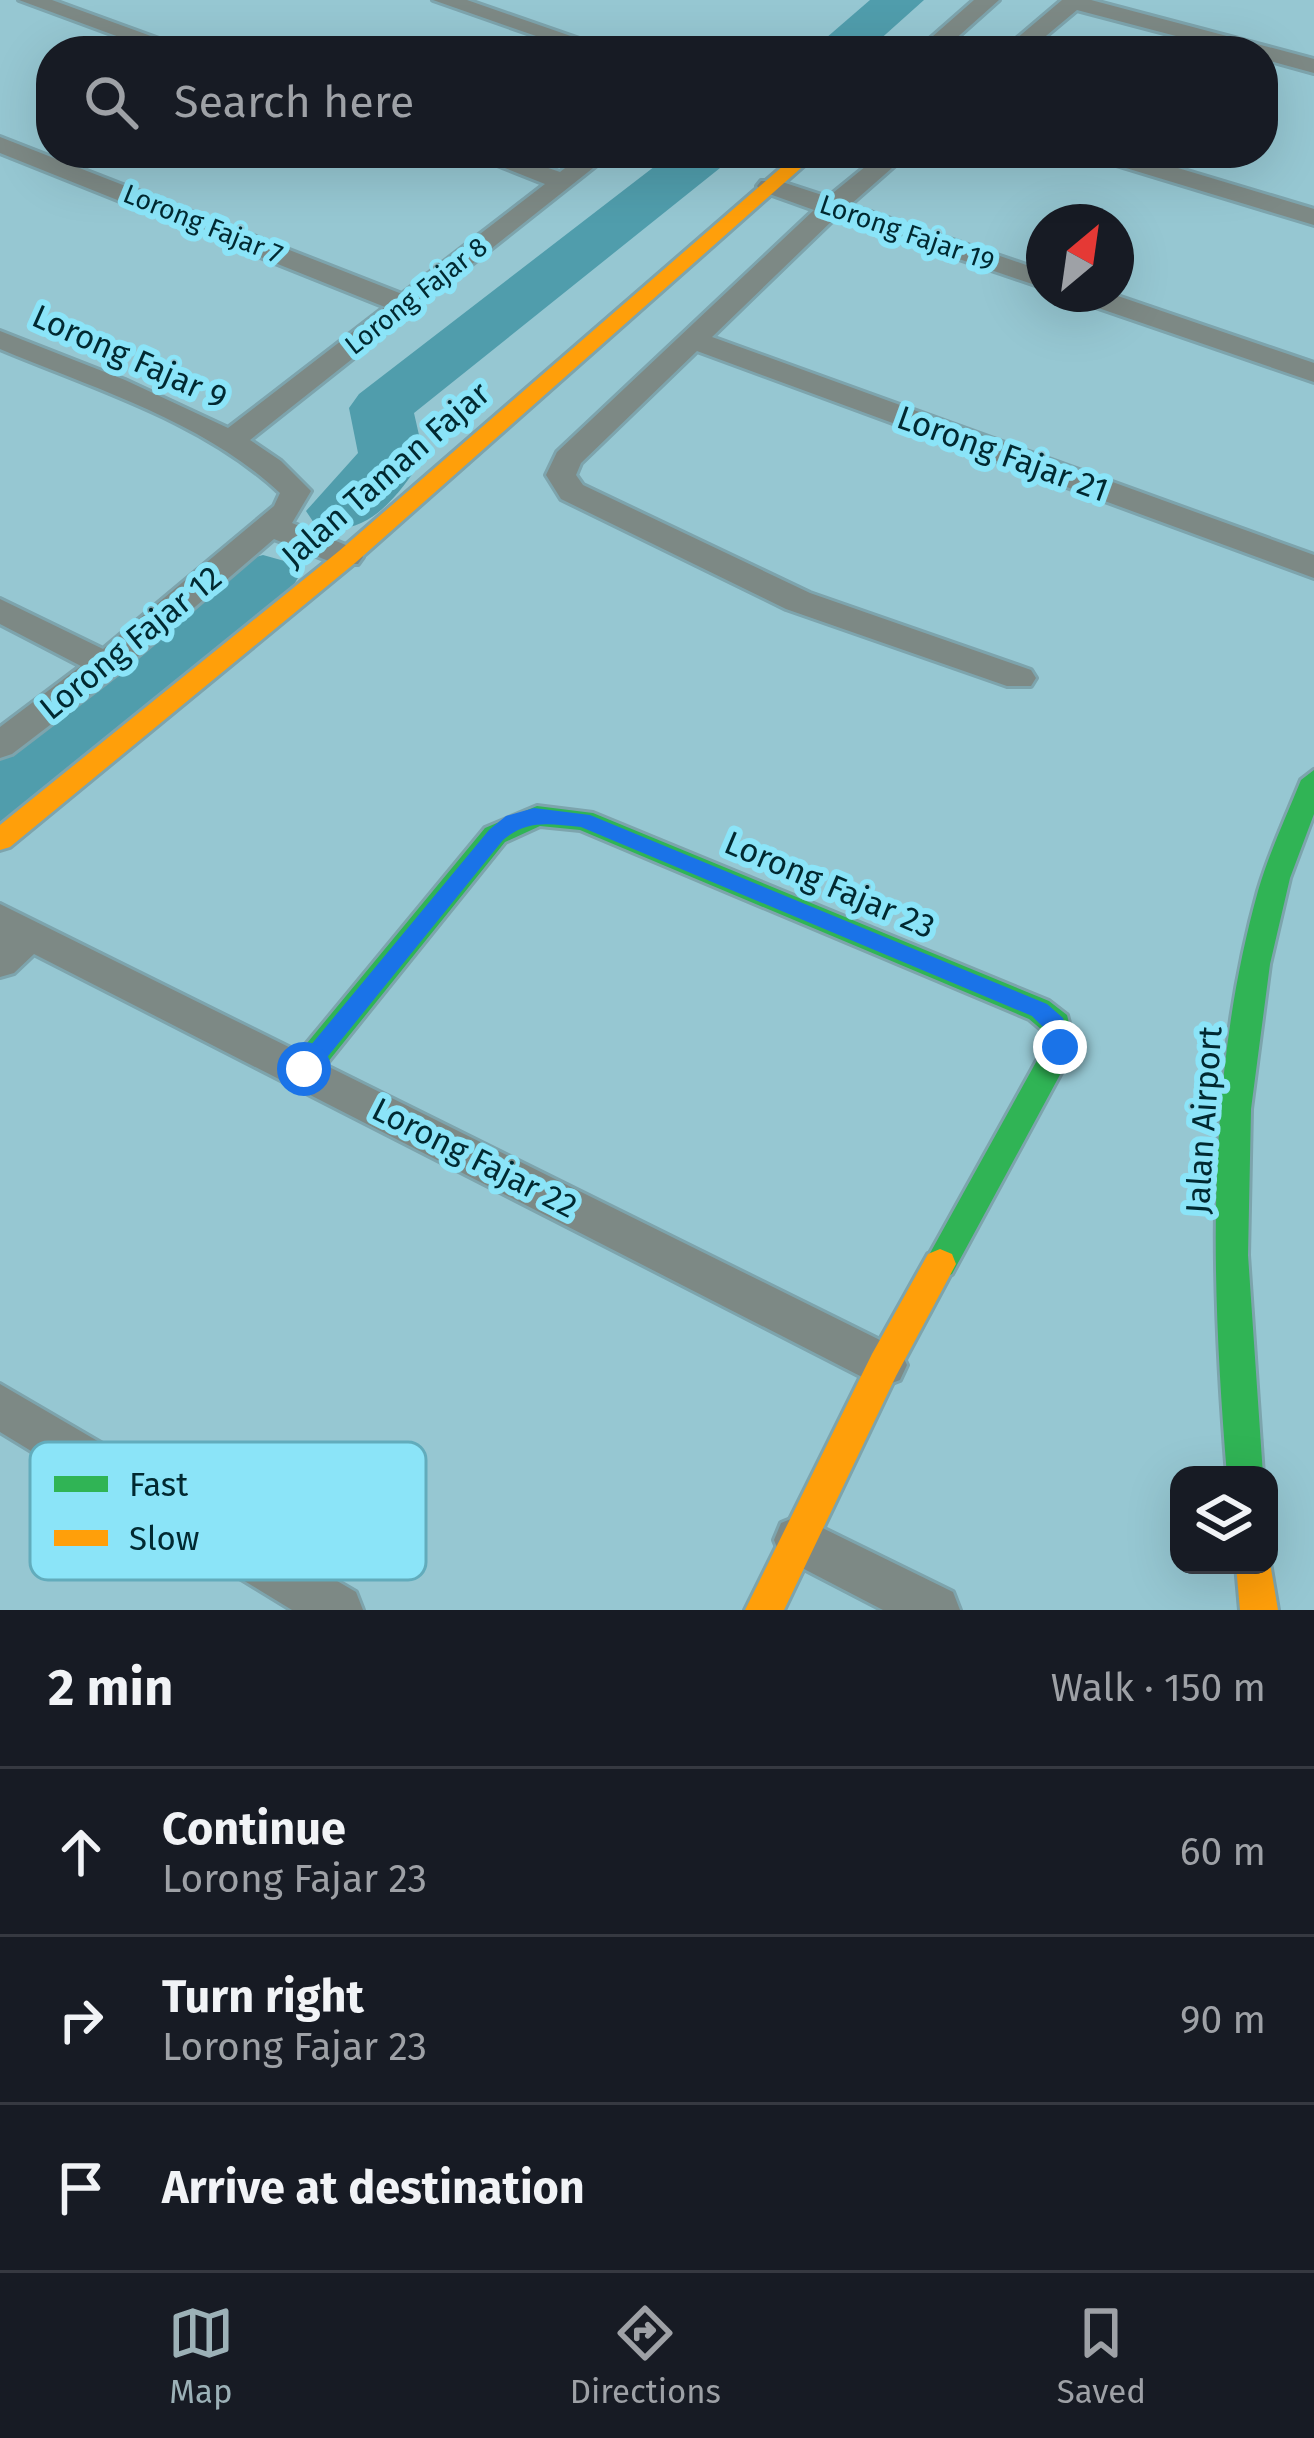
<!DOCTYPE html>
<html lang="en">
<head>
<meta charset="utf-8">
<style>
	:root { --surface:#171b24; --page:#242831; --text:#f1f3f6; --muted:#9ea1a6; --line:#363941; --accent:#9cb1b7 }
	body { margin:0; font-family:"Fira Sans",sans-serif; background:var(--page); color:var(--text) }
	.controls { position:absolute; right:36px; bottom:36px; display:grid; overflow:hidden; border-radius:24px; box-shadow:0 12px 48px #0002 }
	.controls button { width:108px; height:108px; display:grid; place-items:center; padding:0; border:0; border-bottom:3px solid var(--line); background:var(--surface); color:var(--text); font:60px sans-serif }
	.compass { position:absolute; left:1026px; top:204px; width:108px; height:108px; border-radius:50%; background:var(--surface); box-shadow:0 12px 48px #0002; rotate:29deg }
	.stop { position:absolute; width:36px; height:36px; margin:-27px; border:9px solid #1a73e8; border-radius:50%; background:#fff }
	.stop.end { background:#1a73e8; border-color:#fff; box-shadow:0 3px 12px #0008 }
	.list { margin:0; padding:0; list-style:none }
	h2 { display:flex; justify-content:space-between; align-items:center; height:156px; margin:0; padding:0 48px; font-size:51px }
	h2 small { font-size:39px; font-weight:400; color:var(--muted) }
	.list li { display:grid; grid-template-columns:78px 1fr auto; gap:36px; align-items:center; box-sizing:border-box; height:168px; padding:0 48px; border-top:3px solid var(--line) }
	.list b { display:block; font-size:45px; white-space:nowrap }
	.list p { margin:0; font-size:39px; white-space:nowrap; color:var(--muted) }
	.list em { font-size:39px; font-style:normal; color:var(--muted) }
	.icon { flex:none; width:66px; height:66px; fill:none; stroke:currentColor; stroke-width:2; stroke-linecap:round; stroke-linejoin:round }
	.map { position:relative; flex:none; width:1314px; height:1610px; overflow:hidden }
	.search { position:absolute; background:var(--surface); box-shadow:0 12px 48px #0002; left:36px; right:36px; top:36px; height:132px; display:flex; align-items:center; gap:30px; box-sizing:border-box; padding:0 42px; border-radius:48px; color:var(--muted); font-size:45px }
	.sheet { height:660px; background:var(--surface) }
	nav { display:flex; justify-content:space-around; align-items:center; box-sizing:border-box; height:168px; border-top:3px solid var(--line); background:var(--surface); font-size:33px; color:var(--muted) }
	nav a { display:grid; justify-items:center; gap:6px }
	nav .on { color:var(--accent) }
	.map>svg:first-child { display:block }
</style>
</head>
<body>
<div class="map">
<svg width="1314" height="1610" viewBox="0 0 1314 1610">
	<rect width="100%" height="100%" fill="#96c7d2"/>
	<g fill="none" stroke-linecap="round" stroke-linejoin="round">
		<g fill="#509dac" fill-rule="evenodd">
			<path d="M870,0H924L867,51H811Z"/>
			<path d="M672,153H733L725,164L414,413L424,457C397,497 367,540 316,526L306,511L358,453L349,408L359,394Z"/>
			<path d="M263,555L288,562L298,578L288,594L27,816L0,825V754L238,562Z"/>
		</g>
		<g stroke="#7da4ad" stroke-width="6">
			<g id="street">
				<path d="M19,0H52L192,51H157Z"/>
				<path d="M433,0H467L614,51H579Z"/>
				<path d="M974,0H999L942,51H916Z"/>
				<path d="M1062,0H1091L1314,59V73L1263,59V51H1233L1077,10L1028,51H1002Z"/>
				<path d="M0,137L402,294L545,184L467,153H504L560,172L584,153H612L250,440L281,461L311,491L292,523L358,550L363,557L358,564H336L274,539L118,673L12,754L0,758V727L81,666L0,624V599L103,649L274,506L280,493C203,421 95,389 0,349V331L125,380L228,428L385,307L0,153Z"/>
				<path d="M882,153H909L850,205L1044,271V288L836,217L712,337L1314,555V578L697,351L581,463L576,475L583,485L810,593L1031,670L1036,678L1031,686H1007L786,609L561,499L546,475L557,452L814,210L761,191L757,186L761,181H779L828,197Z"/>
				<path d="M1090,153H1128L1314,209V225L1093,158Z"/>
				<path d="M1071,294H1112L1314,363V382L1075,300Z"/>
				<path d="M0,904L900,1350L907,1365L900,1380L884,1386L868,1380L34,954L14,973L0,977Z"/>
				<path d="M0,1384L356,1592L363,1610H292L0,1432Z"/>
				<path d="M798,1516L953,1592L960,1610H883L781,1557L774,1540L781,1523Z"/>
			</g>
		</g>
		<g stroke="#7da4ad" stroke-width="6">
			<g id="fast">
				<path d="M1314,770V814L1290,878L1270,964L1251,1109L1248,1255L1263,1475H1227C1211,1280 1205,1082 1258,891C1269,853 1286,817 1301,780Z"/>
				<path d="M537,806L593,813L1049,1001L1067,1015L1075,1047L952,1274L940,1279L928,1274L924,1264L1045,1046L1042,1030L1029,1019L580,830L540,826L505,842L315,1078L304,1082L293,1078L289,1069L293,1060L485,828Z"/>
			</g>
		</g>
		<g stroke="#7da4ad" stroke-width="6">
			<g id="slow">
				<path d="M798,153H818L355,563L10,847L0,850V825L339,551Z"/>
				<path d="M940,1249L952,1254L956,1264L896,1376L784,1610H745L872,1354L928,1254Z"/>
				<path d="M1269,1557L1278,1610H1240L1236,1565H1269Z"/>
			</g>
		</g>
		<use href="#street" fill="#7d8985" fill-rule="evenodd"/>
		<use href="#fast" fill="#30b455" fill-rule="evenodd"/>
		<use href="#slow" fill="#ff9f0a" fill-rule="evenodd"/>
	</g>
	<path fill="#1a73e8" d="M534,808L590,815L1047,1004L1063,1018L1070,1047L1067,1053H1052L1045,1029L1032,1016L581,827C549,824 528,819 503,840L312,1076H296V1063L489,830L506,816Z"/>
	<g text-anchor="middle" stroke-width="12" stroke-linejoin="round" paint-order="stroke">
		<g font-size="27" fill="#012931" stroke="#8be4f8">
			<text transform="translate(203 224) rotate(22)" y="9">Lorong Fajar 7</text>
			<text transform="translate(907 233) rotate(19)" y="9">Lorong Fajar 19</text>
			<text transform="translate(416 296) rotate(-38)" y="9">Lorong Fajar 8</text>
		</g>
		<g font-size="33" fill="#012931" stroke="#8be4f8">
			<text transform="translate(130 356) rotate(24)" y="12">Lorong Fajar 9</text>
			<text transform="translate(1003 453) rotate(20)" y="12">Lorong Fajar 21</text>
			<text transform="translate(385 474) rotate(-41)" y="12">Jalan Taman Fajar</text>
			<text transform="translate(130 642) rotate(-39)" y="12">Lorong Fajar 12</text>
			<text transform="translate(830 884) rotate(23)" y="12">Lorong Fajar 23</text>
			<text transform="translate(1203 1120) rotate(-86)" y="12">Jalan Airport</text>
			<text transform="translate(475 1157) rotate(27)" y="12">Lorong Fajar 22</text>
		</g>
	</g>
	<rect x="30" y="1442" width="396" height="138" rx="18" fill="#8be4f8" stroke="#62acbc" stroke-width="3"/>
	<rect x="54" y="1476" width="54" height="16" fill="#30b455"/>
	<rect x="54" y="1530" width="54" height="16" fill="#ff9f0a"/>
	<g font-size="33" fill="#012931">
		<text x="129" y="1496">Fast</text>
		<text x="129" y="1550">Slow</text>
	</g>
</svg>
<div class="controls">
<button><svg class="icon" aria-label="layers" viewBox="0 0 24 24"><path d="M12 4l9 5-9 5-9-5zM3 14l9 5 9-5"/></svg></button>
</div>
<svg class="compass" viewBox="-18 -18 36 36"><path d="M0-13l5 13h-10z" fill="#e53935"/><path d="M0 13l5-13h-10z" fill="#9ea1a6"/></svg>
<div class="stop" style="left:304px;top:1069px"></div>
<div class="stop end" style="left:1060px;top:1047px"></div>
<div class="search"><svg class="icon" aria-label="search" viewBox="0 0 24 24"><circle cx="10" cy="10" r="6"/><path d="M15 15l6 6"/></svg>Search here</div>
</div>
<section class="sheet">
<h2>2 min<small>Walk · 150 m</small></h2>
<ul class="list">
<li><svg class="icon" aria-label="ahead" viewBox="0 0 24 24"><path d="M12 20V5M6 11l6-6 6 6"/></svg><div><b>Continue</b><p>Lorong Fajar 23</p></div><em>60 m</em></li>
<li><svg class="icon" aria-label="right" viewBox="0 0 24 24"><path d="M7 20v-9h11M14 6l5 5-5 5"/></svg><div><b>Turn right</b><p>Lorong Fajar 23</p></div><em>90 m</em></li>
<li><svg class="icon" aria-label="arrive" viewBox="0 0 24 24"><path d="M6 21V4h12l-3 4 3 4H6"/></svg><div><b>Arrive at destination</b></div></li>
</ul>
</section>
<nav>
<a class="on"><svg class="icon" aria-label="map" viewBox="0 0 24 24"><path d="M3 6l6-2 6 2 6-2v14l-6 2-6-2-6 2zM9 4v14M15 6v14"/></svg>Map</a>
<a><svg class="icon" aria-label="directions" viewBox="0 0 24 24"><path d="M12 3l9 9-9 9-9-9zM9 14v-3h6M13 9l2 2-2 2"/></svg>Directions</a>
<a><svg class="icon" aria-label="saved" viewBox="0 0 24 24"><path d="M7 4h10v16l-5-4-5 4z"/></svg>Saved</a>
</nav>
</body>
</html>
